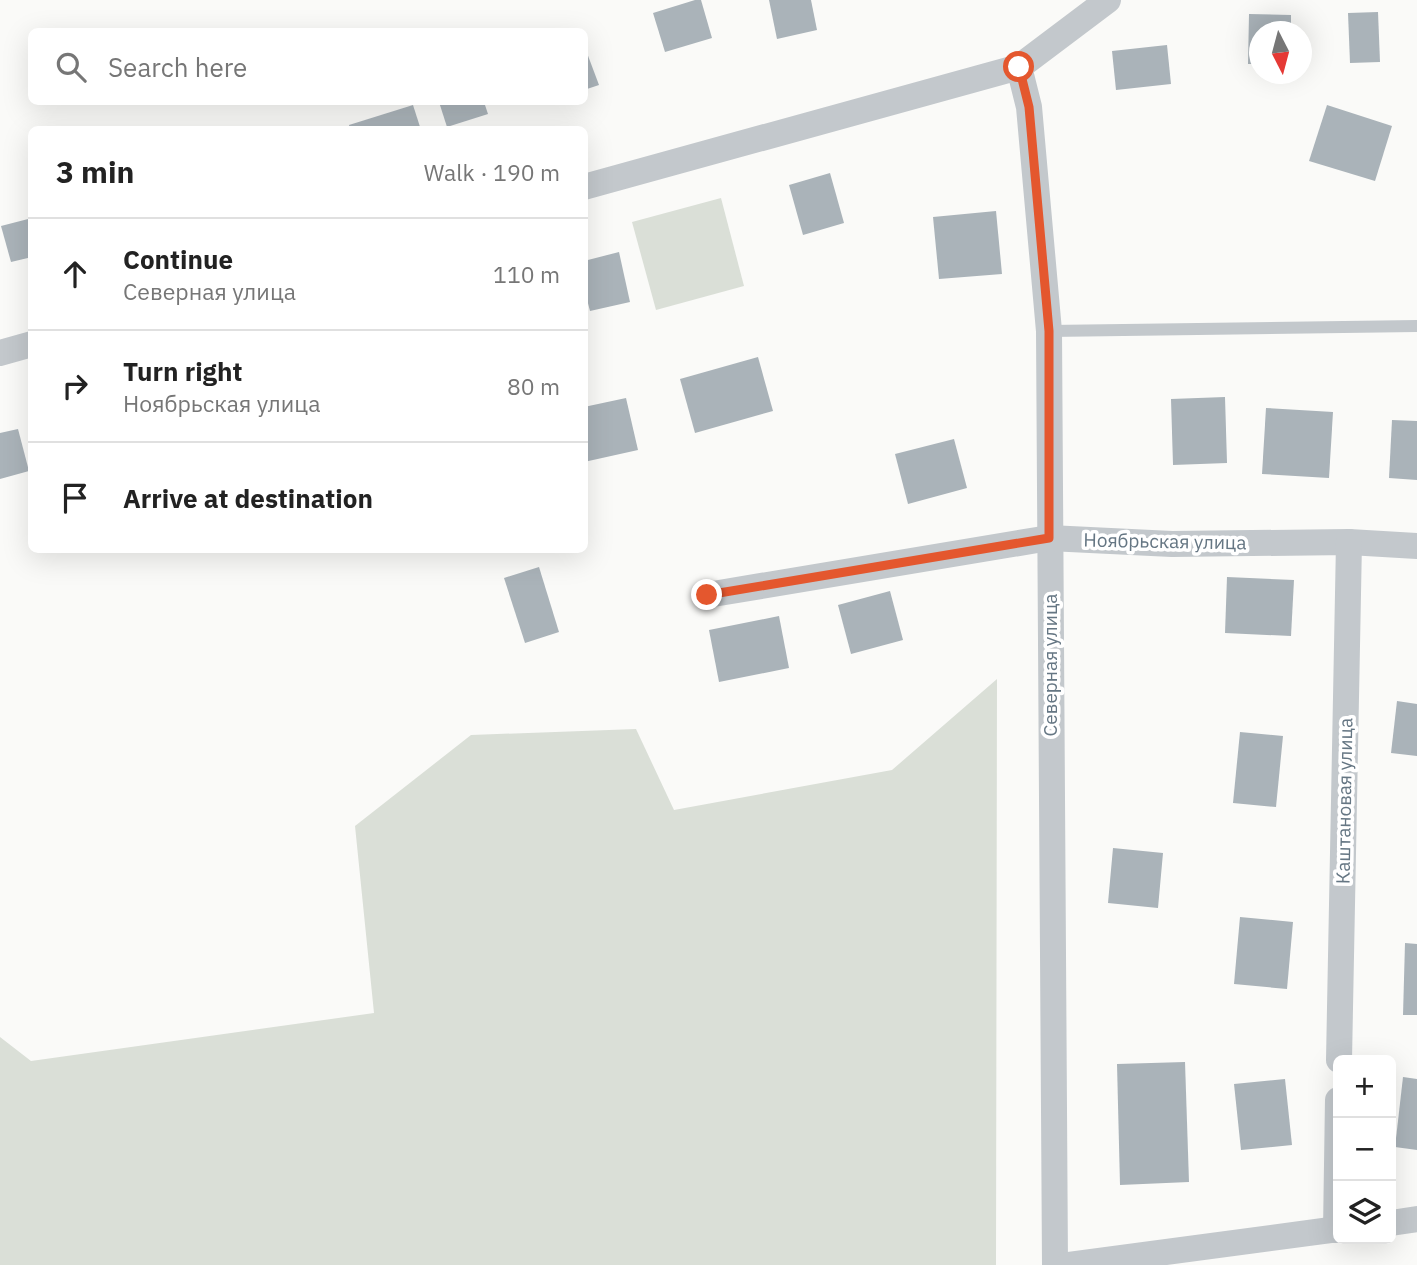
<!DOCTYPE html>
<html lang="en">
<head>
<meta charset="utf-8">
<style>
	:root { --surface:#fff; --page:#f2f2f2; --text:#222; --muted:#767676; --line:#e0e0e0 }
	body { margin:0; font-family:"IBM Plex Sans",sans-serif; background:var(--page); color:var(--text) }
	.controls { position:absolute; right:21px; bottom:21px; display:grid; overflow:hidden; border-radius:10px; box-shadow:0 7px 28px #0002 }
	.controls button { width:63px; height:63px; display:grid; place-items:center; padding:0; border:0; border-bottom:2px solid var(--line); background:var(--surface); color:var(--text); font:35px sans-serif }
	.compass { position:absolute; left:1249px; top:21px; width:63px; height:63px; border-radius:50%; background:var(--surface); box-shadow:0 7px 28px #0002; rotate:174deg }
	.stop { position:absolute; width:21px; height:21px; margin:-16px; border:5px solid #e4572e; border-radius:50%; background:#fff }
	.stop.end { background:#e4572e; border-color:#fff; box-shadow:0 2px 7px #0008 }
	.list { margin:0; padding:0; list-style:none }
	h2 { display:flex; justify-content:space-between; align-items:center; height:91px; margin:0; padding:0 28px; font-size:30px }
	h2 small { font-size:23px; font-weight:400; color:var(--muted) }
	.list li { display:grid; grid-template-columns:46px 1fr auto; gap:21px; align-items:center; box-sizing:border-box; height:112px; padding:0 28px; border-top:2px solid var(--line) }
	.list b { display:block; font-size:26px; white-space:nowrap }
	.list p { margin:0; font-size:23px; white-space:nowrap; color:var(--muted) }
	.list em { font-size:23px; font-style:normal; color:var(--muted) }
	.icon { flex:none; width:38px; height:38px; fill:none; stroke:currentColor; stroke-width:2; stroke-linecap:round; stroke-linejoin:round }
	.map { position:relative; flex:none; width:1417px; height:1265px; overflow:hidden }
	.search { position:absolute; background:var(--surface); box-shadow:0 7px 28px #0002; left:28px; top:28px; width:560px; height:77px; display:flex; align-items:center; gap:18px; box-sizing:border-box; padding:0 24px; border-radius:10px; color:var(--muted); font-size:26px }
	.panel { position:absolute; background:var(--surface); box-shadow:0 7px 28px #0002; left:28px; top:126px; width:560px; height:427px; border-radius:10px }
	.map>svg:first-child { display:block }
</style>
</head>
<body>
<div class="map">
<svg width="1417" height="1265" viewBox="0 0 1417 1265">
	<rect width="100%" height="100%" fill="#fafaf8"/>
	<g fill="#dadfd7">
		<path d="M721,198L744,286L656,310L632,222Z"/>
		<path d="M997,679L996,1265H0V1037L31,1061L374,1013L355,826L471,735L636,729L674,810L892,770Z"/>
	</g>
	<g fill="#aab3b9">
		<path d="M695,0H701L712,38L665,52L653,13Z"/>
		<path d="M769,0H811L817,30L777,39Z"/>
		<path d="M1378,12L1380,62L1350,63L1348,13Z"/>
		<path d="M1249,14L1291,15V32H1260V64H1248Z"/>
		<path d="M1167,45L1171,84L1116,90L1112,51Z"/>
		<path d="M587,53L599,85L584,90V54Z"/>
		<path d="M439,102H484L488,114L447,127Z"/>
		<path d="M413,105L421,130H350L349,125Z"/>
		<path d="M1327,105L1392,126L1375,181L1309,161Z"/>
		<path d="M830,173L844,223L803,235L789,185Z"/>
		<path d="M996,211L1002,274L939,279L933,217Z"/>
		<path d="M32,218V257L11,262L1,226Z"/>
		<path d="M619,252L630,302L590,311L584,288V261Z"/>
		<path d="M758,357L773,411L695,433L680,379Z"/>
		<path d="M1225,397L1227,463L1173,465L1171,399Z"/>
		<path d="M626,398L638,450L584,462V407Z"/>
		<path d="M1266,408L1333,412L1329,478L1262,474Z"/>
		<path d="M1392,420L1417,421V480L1389,478Z"/>
		<path d="M18,429L29,471L0,479V433Z"/>
		<path d="M954,439L967,488L908,504L895,454Z"/>
		<path d="M539,567L559,632L525,643L504,578Z"/>
		<path d="M1227,577L1294,580L1291,636L1225,633Z"/>
		<path d="M890,591L903,640L851,654L838,605Z"/>
		<path d="M779,616L789,668L719,682L709,630Z"/>
		<path d="M1397,701L1417,704V756L1391,753Z"/>
		<path d="M1240,732L1283,736L1276,807L1233,803Z"/>
		<path d="M1113,848L1163,853L1158,908L1108,903Z"/>
		<path d="M1240,917L1293,922L1287,989L1234,984Z"/>
		<path d="M1405,943L1417,944V1015H1403Z"/>
		<path d="M1185,1062L1189,1182L1120,1185L1117,1064Z"/>
		<path d="M1403,1077L1417,1079V1150L1395,1147Z"/>
		<path d="M1285,1079L1292,1145L1241,1150L1234,1084Z"/>
	</g>
	<g fill="none" stroke-linecap="round" stroke-linejoin="round">
		<path stroke="#c3c8cc" stroke-width="12" d="M1049,331L1417,326"/>
		<g stroke="#c3c8cc" stroke-width="26">
			<path d="M1019,67L1029,107L1049,331L1055,1265"/>
			<path d="M584,187L1019,67L1108,0"/>
			<path d="M0,353L32,344"/>
			<path d="M707,595L1049,538L1172,544L1349,542L1417,546"/>
			<path d="M1339,1060L1349,542"/>
			<path d="M1391,1223L1417,1219"/>
			<path d="M1336,1230L1338,1100"/>
			<path d="M1069,1265L1338,1229"/>
		</g>
	</g>
	<g fill="none" stroke-linecap="round" stroke-linejoin="round">
		<path stroke="#e4572e" stroke-width="9" d="M707,595L1049,538V331L1029,107L1019,67"/>
	</g>
	<g text-anchor="middle" stroke-width="7" stroke-linejoin="round" paint-order="stroke">
		<g font-size="19" fill="#657683" stroke="#fff">
			<text transform="translate(1165 541) rotate(1)" y="7">Ноябрьская улица</text>
			<text transform="translate(1050 665) rotate(-90)" y="7">Северная улица</text>
			<text transform="translate(1344 801) rotate(-89)" y="7">Каштановая улица</text>
		</g>
	</g>
</svg>
<div class="controls">
<button>+</button>
<button>−</button>
<button><svg class="icon" aria-label="layers" viewBox="0 0 24 24"><path d="M12 4l9 5-9 5-9-5zM3 14l9 5 9-5"/></svg></button>
</div>
<svg class="compass" viewBox="-18 -18 36 36"><path d="M0-13l5 13h-10z" fill="#e53935"/><path d="M0 13l5-13h-10z" fill="#767676"/></svg>
<div class="stop" style="left:1019px;top:67px"></div>
<div class="stop end" style="left:707px;top:595px"></div>
<div class="search"><svg class="icon" aria-label="search" viewBox="0 0 24 24"><circle cx="10" cy="10" r="6"/><path d="M15 15l6 6"/></svg>Search here</div>
<section class="panel">
<h2>3 min<small>Walk · 190 m</small></h2>
<ul class="list">
<li><svg class="icon" aria-label="ahead" viewBox="0 0 24 24"><path d="M12 20V5M6 11l6-6 6 6"/></svg><div><b>Continue</b><p>Северная улица</p></div><em>110 m</em></li>
<li><svg class="icon" aria-label="right" viewBox="0 0 24 24"><path d="M7 20v-9h11M14 6l5 5-5 5"/></svg><div><b>Turn right</b><p>Ноябрьская улица</p></div><em>80 m</em></li>
<li><svg class="icon" aria-label="arrive" viewBox="0 0 24 24"><path d="M6 21V4h12l-3 4 3 4H6"/></svg><div><b>Arrive at destination</b></div></li>
</ul>
</section>
</div>
</body>
</html>
